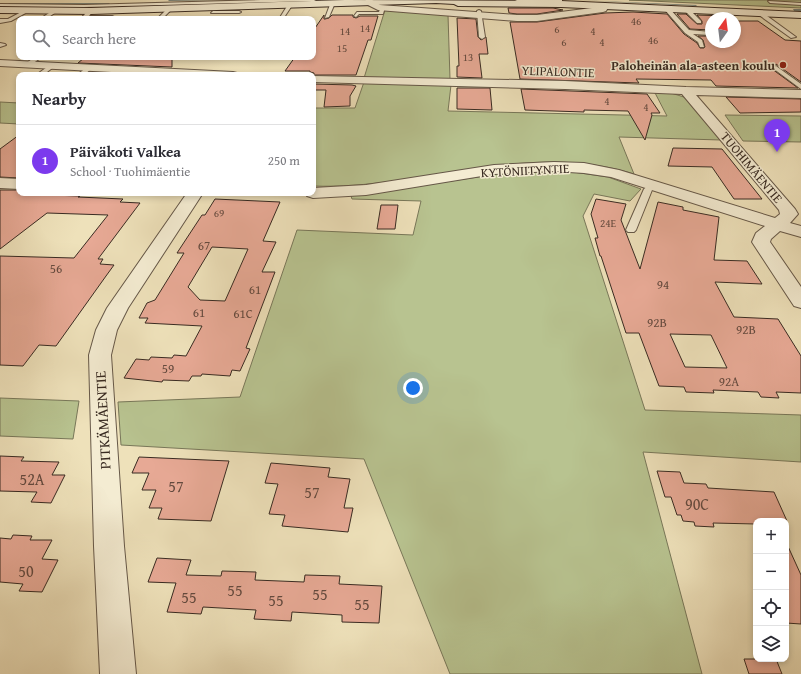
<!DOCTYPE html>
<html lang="en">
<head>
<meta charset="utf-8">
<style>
	:root { --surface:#fff; --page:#f2f2f3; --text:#2b2b33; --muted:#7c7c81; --line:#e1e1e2; --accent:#7c3aed }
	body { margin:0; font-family:"Gentium Book Plus",serif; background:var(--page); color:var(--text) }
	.controls { position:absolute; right:12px; bottom:12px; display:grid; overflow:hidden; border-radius:8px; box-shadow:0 2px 6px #0003 }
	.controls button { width:36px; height:36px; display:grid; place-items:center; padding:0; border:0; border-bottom:1px solid var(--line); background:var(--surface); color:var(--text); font:20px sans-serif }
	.compass { position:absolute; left:705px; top:12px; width:36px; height:36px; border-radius:50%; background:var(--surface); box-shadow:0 2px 6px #0003; rotate:14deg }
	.you { position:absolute; left:413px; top:388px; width:14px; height:14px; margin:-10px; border:3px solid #fff; border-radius:50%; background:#1a73e8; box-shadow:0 0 0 6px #1a73e833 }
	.badge { display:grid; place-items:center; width:26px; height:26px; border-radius:50%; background:var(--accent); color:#fff; font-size:13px; font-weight:700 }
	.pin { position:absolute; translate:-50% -33px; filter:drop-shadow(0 1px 2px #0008) }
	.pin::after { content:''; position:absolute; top:21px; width:14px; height:12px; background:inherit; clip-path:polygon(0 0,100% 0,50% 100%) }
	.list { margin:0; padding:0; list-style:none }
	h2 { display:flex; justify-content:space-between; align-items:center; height:52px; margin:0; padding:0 16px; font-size:17px }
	h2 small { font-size:13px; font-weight:400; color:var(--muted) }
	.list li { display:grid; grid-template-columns:26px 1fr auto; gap:12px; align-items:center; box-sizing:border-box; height:72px; padding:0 16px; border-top:1px solid var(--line) }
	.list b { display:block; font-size:15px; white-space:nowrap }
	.list p { margin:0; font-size:13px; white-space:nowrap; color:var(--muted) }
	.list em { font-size:13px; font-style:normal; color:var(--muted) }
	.icon { flex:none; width:22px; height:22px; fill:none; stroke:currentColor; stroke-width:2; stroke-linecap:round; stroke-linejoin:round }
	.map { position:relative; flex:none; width:801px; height:674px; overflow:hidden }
	.search { position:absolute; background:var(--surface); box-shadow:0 2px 6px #0003; left:16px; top:16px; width:300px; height:44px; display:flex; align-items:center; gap:10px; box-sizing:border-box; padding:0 14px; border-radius:8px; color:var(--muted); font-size:15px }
	.panel { position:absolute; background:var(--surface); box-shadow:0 2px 6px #0003; left:16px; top:72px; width:300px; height:124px; border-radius:8px }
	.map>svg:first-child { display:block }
</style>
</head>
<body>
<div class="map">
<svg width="801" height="674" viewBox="0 0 801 674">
	<rect width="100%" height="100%" fill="#eee1ba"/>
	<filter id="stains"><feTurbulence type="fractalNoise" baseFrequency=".005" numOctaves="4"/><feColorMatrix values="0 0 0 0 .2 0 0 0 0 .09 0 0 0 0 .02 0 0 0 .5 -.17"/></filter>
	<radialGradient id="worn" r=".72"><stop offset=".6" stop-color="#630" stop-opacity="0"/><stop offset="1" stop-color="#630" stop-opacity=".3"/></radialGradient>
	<g fill="#b8c390" stroke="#787759">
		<path d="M629,0H801V8Z"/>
		<path d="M385,10L448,15L450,79L364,78Z"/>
		<path d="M364,82L451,85L448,111L667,116L654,91L668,92L687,98L721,140L619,137L634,174C526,140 421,190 313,186V108H355Z"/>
		<path d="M0,102L19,103V124L0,123Z"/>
		<path d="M725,115L801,116V142L743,141Z"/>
		<path d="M541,172H573L608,177L641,189L630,201L594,194L583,216L645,410L801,415V462L643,452L702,674H450L364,459L121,445L118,402L240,397L297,230L413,235L421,201L352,199L351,196L498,174Z"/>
		<path d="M0,398L79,401L73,439L0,436Z"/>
	</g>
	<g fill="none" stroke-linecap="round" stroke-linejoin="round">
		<g fill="#74827b" fill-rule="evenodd">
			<path d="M169,0H230L168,1Z"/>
			<path d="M576,0L697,5L696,6Z"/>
			<path d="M9,3H109L110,4H8Z"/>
			<path d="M793,9H801V11H794Z"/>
		</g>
	</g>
	<g fill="#e7a995" stroke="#392b22" fill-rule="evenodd">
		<path d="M508,8H553L563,10L537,14H517L509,13Z"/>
		<path d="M633,12L667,14L684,34L697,43L700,48H704L705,47L703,40L698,36H711V42L727,45L730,42H735V21H758L785,40L801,41V82L776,64L772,67V69L798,88L716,86L711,80L636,79L639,83L520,79L510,22H537L605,13Z"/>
		<path d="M677,14H686L697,24H702V21L697,15L728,16L730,18H711V30L690,29Z"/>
		<path d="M324,15V19H325L329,18L332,15H353V17L356,18L360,16H378L371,40H368L356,75H314V73L310,72V71H285L295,57H313V31Z"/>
		<path d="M457,18L476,19L478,37L481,40L486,37L488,54H479L482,78L457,77V66H459Z"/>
		<path d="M91,57H172V67L78,63L84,58Z"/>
		<path d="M89,72L139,75H86Z"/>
		<path d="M313,84L352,85L356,86L350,96V106L324,107L326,90H313Z"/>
		<path d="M457,88H490L492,110L457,109Z"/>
		<path d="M521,89L647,94L660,113H651L652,115L645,140L628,111L584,110V112L525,110Z"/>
		<path d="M726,97L801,99V112L740,113Z"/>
		<path d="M19,135V178L0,177V149Z"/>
		<path d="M673,148L722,149L762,199H734L712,167L668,166Z"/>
		<path d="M0,190H19V194L80,196L78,197L123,199L120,202L140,203L98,259H103L100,264L114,265L106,276L56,346L39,345L23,366L0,365V256L74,258L108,215L47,213L0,249Z"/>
		<path d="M215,199L280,202L263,241L276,242L262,272H275L246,348L250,349L240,371L232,370L230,376L202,374L201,376H192L189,381L163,380L162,382L124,378L136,359L149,360L151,357L172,358L174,355L186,356L202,326L145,323L148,318H139L147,303L155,300L184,253H177L202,215H205ZM212,247L248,249L225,301L200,300L188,287Z"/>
		<path d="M596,199L626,204L621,220L640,269L658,202L683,207V210L719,217L714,260L747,261L762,284L715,282L734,317L778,319L801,356V393L776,392L779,398L761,397L758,392L713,390L714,393L686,392L684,387L659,386L639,333H626L601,256H600L595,238H598L591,214ZM670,334L711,335L727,368L685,367Z"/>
		<path d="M381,205H398L395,229H377Z"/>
		<path d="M0,456L24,457L21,461L59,462L52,475H65L51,503L31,502L37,492L0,491Z"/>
		<path d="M139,457L229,461L211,521L158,519L162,508H149L156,490H142L149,473H132Z"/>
		<path d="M271,463L330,468L328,477L350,479L344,508H353L348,532L282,526L285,515L269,514L278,484L265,483Z"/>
		<path d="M657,471L680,472L684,483L706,484L708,488L774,492L787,521H756V524L713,523L714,527L695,526L694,522L683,521L681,515H677L671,497H665Z"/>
		<path d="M13,535L32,536L30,540H52L42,559L58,560L42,592L19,591L23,584L0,582V538L11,539Z"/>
		<path d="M786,542L801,575V624L786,623Z"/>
		<path d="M157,558L191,560L186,575L221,576L222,571L256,572L255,580L304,582L305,575L340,576L339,584L382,586L379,623L342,622V615L292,612L291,621L254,619L256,610L203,607L201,614L167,612L176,583L148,582Z"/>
		<path d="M744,659H776L782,674H749Z"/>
	</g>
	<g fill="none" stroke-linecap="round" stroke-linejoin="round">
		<g stroke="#665848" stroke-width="2">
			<g id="service">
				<path d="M261,0H316L314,1L84,7L0,6V4L84,5Z"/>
				<path d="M515,0H562V1L560,2L517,1Z"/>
				<path d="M768,1L801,3V5L770,3Z"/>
				<path d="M331,2L335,3L329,17L325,18Z"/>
				<path d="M289,3L293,4L283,19H279Z"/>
				<path d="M170,6L174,7L162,19H157Z"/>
				<path d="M381,6L385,7L383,14H359L356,17L354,16L357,12H379Z"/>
				<path d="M665,8H669L689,30L711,32V34L709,35L693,34L702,40L704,47H700L698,42L685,33L665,10Z"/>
				<path d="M27,9L31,10L11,21L0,23V19H8Z"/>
				<path d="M55,9L59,10L46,19H40Z"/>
				<path d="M685,9H689L701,21V23H697L685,11Z"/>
				<path d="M89,10L93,11L89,16H112L114,17L112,18H83V16Z"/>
				<path d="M479,10L481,11L485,37L482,39L479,37L477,11Z"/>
				<path d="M213,11H239L241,12L239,13H211Z"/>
				<path d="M759,13H763L796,37L791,38L759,15Z"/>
				<path d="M716,42H729L726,44Z"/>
				<path d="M0,43L5,44L6,45L0,47Z"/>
				<path d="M35,57H42L29,66H25V64Z"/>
				<path d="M50,65L55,66L43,75H36Z"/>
				<path d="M776,66L801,84V89L774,69L773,68Z"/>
				<path d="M87,67L92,68L84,75H77Z"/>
				<path d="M652,183L656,186L652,190L636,230L634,232H628L626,230L644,189Z"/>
			</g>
		</g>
		<g stroke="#665848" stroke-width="2">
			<g id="minor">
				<path d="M366,0H372L380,5L517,15H537L600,7L605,3L609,6L606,11L603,12L537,21H517L378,10L366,4L365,2Z"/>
				<path d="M0,60L233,72L237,73L239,75H167L0,66Z"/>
				<path d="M313,76L565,81L686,87L801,90V98L696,95L795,209L798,214L790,223L801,226V237L780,231L771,239L770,242L801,287V308L794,306L752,242L756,233L765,226L611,177L584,173L554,171L494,174L366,195L313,198L307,196L305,193H313V188L366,185L494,165L554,162L584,163L619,170L775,218L780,214L779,210L682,94L565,89L313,82Z"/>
				<path d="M0,178L19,179V189L0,188Z"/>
				<path d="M187,193H203L128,308L117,330L111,355L124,546L136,674H100L94,546L89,355L96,330L107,308Z"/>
			</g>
		</g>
		<g stroke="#392b22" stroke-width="2">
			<path id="secondary" d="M345,0L561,1L801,12V18L561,7L458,6L454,4L436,3L91,14L0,13V7L91,8Z"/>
		</g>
		<use href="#service" fill="#f4ecd2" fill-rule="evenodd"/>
		<use href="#minor" fill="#f4ecd2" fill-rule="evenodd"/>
		<use href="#secondary" fill="#f4ecd2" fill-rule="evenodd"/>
	</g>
	<circle fill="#8f2418" stroke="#f4ecd2" stroke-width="1.5" cx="783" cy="65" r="4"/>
	<g text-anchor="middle" stroke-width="3" stroke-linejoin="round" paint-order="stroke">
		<g font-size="11" fill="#644a3f">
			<text x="636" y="25">46</text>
			<text x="365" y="32">14</text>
			<text x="557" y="33">6</text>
			<text x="345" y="35">14</text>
			<text x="593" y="35">4</text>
			<text x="653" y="44">46</text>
			<text x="564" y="46">6</text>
			<text x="602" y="46">4</text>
			<text x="342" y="52">15</text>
			<text x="468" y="61">13</text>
			<text x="607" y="105">4</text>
			<text x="646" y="111">4</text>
			<text x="219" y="217">69</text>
			<text x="608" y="227">24E</text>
		</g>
		<g font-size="13" font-weight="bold" fill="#392b22" stroke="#f4ecd2" text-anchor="end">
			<text x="775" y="70">Paloheinän ala-asteen koulu</text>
		</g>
		<g font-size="13" fill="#392b22" stroke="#f4ecd2">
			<text transform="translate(558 71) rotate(2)" y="5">YLIPALONTIE</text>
			<text transform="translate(752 167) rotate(50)" y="5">TUOHIMÄENTIE</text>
			<text transform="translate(525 170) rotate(-3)" y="5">KYTÖNIITYNTIE</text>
		</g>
		<g font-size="13" fill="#644a3f">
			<text x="204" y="250">67</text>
			<text x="56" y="273">56</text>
			<text x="663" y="289">94</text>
			<text x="255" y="294">61</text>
			<text x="199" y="317">61</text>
			<text x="243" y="318">61C</text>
			<text x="657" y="327">92B</text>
			<text x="746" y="334">92B</text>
			<text x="168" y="373">59</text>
			<text x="729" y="386">92A</text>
		</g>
		<g font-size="15" fill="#392b22" stroke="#f4ecd2">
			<text transform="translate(103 420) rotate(-93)" y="5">PITKÄMÄENTIE</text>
		</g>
		<g font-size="16" fill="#644a3f">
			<text x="32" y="485">52A</text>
			<text x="176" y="492">57</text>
			<text x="312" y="498">57</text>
			<text x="697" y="510">90C</text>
			<text x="26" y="577">50</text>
			<text x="235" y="596">55</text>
			<text x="320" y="600">55</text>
			<text x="189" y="603">55</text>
			<text x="276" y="606">55</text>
			<text x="362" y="610">55</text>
		</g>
	</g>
	<rect width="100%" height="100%" filter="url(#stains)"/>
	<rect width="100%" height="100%" fill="url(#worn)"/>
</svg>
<div class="controls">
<button>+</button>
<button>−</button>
<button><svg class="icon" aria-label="locate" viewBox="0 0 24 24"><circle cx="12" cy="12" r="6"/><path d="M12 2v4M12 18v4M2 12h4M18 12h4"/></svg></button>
<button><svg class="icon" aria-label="layers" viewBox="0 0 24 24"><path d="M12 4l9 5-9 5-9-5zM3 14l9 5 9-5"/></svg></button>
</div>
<svg class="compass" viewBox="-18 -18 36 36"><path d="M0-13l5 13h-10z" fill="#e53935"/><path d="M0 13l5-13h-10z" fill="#7c7c81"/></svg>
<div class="you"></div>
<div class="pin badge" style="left:777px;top:152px">1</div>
<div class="search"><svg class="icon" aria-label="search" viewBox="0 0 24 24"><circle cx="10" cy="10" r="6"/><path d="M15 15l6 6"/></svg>Search here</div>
<section class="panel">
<h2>Nearby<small></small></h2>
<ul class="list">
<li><span class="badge">1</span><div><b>Päiväkoti Valkea</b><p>School · Tuohimäentie</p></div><em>250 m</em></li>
</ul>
</section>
</div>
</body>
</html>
